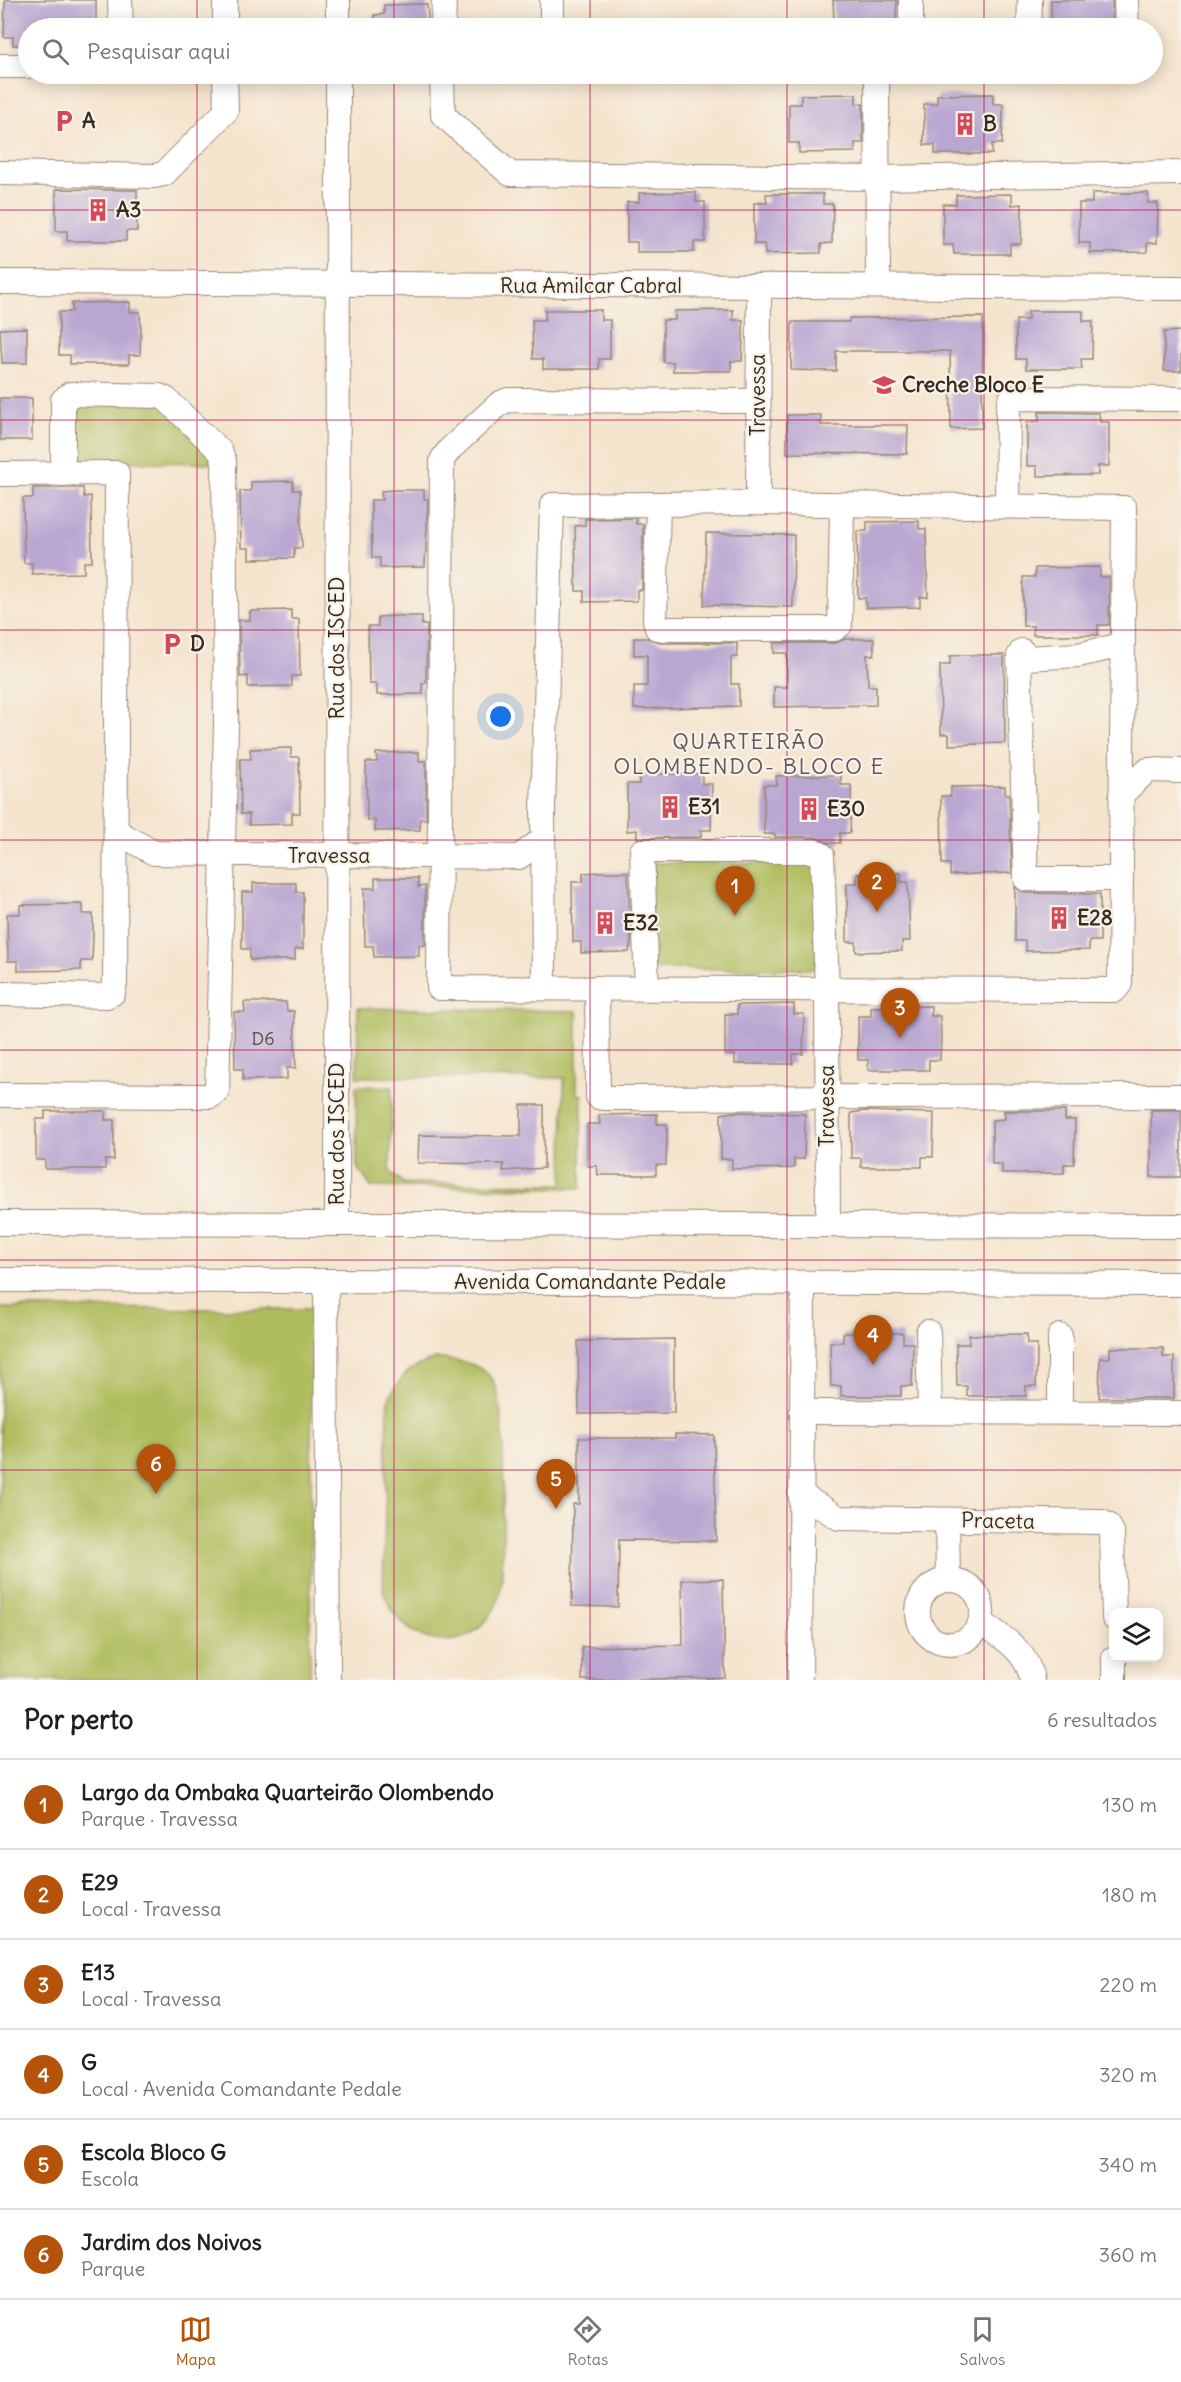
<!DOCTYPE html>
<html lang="pt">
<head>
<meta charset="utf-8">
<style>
	:root { --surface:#fff; --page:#f2f2f2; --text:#202124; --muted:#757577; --line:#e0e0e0; --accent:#b45309 }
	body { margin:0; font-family:Delius,sans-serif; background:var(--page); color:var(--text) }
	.controls { position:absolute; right:18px; bottom:18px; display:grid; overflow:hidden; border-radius:12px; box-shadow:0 3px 15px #0003 }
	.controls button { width:54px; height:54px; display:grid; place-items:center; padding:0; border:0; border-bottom:2px solid var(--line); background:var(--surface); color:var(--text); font:30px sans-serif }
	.you { position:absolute; left:501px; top:717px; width:21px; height:21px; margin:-15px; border:4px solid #fff; border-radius:50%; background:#1a73e8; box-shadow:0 0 0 9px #1a73e833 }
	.badge { display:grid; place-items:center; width:39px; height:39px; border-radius:50%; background:var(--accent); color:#fff; font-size:20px; font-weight:700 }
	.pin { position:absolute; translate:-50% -50px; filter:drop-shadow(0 2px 3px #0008) }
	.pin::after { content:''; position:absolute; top:32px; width:21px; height:18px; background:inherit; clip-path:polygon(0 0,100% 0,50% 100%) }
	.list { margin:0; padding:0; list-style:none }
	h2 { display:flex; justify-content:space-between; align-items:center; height:78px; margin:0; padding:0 24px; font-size:26px }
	h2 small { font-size:20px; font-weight:400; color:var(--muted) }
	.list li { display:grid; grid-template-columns:39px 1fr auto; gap:18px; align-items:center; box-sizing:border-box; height:90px; padding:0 24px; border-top:2px solid var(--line) }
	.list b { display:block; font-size:22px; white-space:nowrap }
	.list p { margin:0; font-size:20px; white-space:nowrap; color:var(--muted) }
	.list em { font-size:20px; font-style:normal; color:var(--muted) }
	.icon { flex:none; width:33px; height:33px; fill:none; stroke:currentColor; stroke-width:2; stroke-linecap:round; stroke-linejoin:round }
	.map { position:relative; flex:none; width:1181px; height:1680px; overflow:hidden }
	.search { position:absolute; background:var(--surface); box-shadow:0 3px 15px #0003; left:18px; right:18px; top:18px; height:66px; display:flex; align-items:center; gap:15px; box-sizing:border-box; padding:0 21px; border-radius:33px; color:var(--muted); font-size:22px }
	.sheet { height:618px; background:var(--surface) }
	nav { display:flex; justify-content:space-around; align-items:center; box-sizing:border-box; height:84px; border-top:2px solid var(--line); background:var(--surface); font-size:16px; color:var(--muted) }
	nav a { display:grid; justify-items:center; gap:3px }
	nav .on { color:var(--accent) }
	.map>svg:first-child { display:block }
</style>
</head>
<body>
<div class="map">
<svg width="1181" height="1680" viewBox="0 0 1181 1680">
	<rect width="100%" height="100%" fill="#f7f3e8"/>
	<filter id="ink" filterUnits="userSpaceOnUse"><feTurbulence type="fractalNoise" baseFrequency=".0167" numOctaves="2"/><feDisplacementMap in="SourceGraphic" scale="12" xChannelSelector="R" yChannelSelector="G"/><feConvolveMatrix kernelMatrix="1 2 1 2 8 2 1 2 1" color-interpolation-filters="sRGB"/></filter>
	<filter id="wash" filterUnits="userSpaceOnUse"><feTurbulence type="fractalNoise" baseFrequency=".008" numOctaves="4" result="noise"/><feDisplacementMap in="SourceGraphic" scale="24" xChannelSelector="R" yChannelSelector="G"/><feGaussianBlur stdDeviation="1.35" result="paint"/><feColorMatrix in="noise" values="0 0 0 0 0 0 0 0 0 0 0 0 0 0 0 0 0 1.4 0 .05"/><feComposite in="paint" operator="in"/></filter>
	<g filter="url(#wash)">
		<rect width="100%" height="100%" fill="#f5e4cd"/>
		<g fill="#b0bd5f" stroke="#76743e" stroke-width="1.5">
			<path d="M68,402L162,403L212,451V463L71,461Z"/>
			<path d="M650,863H819V969H651Z"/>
			<path d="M358,1008L577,1011V1094L582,1095L581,1188L371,1187L357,1167L356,1086L392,1087L390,1172L403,1183L563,1184L564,1078L357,1077Z"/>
			<path d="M0,1308L312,1309L310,1680H0Z"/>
			<path d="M435,1359C455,1359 481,1362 493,1381C509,1407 502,1543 502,1580C500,1588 500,1597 497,1603C470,1663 399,1647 383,1589L388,1400C401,1375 408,1368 435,1359Z"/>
		</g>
		<g id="blocks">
			<g fill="#b9a7d2">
				<path d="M5,0H96V28H28V45H13V37H4Z"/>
				<path d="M833,0H897L895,28H842V22H834Z"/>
				<path d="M1051,0H1112L1113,28H1051Z"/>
				<path d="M427,4L429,28H374V15L384,14V5Z"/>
				<path d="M856,94V104H863V143H855V152L799,153V143H789V104H801V95Z"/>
				<path d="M993,94V104H1003V119L1002,144H992V154H935V145H924V104H937V95Z"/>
				<path d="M56,189L137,190V231H126V241H67V231H56Z"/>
				<path d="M696,192V202H705V242H694V252H637V242H627V202H639V193Z"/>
				<path d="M1092,193H1148V203H1158L1157,243H1147V252L1090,253V243H1079V203H1092Z"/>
				<path d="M766,194H823V204H833L832,243L821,244V253L765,254L764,244H754V203H767Z"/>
				<path d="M1012,194V205L1022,204V218L1021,244H1010V254H954L953,245H943V204H956V195Z"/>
				<path d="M130,302V312H140L141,329L140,355H129V364H70V355H59V312H72V303Z"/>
				<path d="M545,310H601V320H610V359H599V369H543V359H533L532,320H545Z"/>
				<path d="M733,310V320H743V336L742,361H731V371H673V362H663V320H675V311Z"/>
				<path d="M1028,311H1083V321H1093L1092,359H1081L1082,369H1026V359H1016V320H1028Z"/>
				<path d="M983,317L982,428L951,429L950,351H836V371L791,370L792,322H849V318Z"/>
				<path d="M27,328V363H2L0,329Z"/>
				<path d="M1181,331V371H1164V332Z"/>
				<rect x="0" y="398" width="32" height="42"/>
				<path d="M1039,412L1099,413L1100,422H1109V466H1098V475L1037,476V466H1027V422L1039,421Z"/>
				<path d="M787,415H821V425H908L907,454L787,453Z"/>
				<path d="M293,481V490H300L302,548H294V558L249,559V548H241L240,491H251V482Z"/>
				<path d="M33,488H83L84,497L91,496L92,562H84V573L32,574V563H24L23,498H33Z"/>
				<path d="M394,490H424V499H428L425,567L380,568V558H372L371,500H382L381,491Z"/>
				<path d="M636,518V524H643L642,590H637V601L584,602V591H576L575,526L585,525V519Z"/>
				<path d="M919,521V529H926L928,597H920V607L866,608L865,598H858L857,531H867V522Z"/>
				<path d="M706,533L794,535L793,607L704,605Z"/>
				<path d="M1100,567V577H1109V625H1098V635H1033V626H1023V577H1035V568Z"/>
				<path d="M291,610V619H299L300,676H292V686L248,687V676L240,677L239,620H250V611Z"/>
				<path d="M397,616H422V625H427L426,683L422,684L423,694L377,695V684H369L368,626H378V617Z"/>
				<path d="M634,638H647L663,643H737V657H731V684H739V706L634,709V686H647V655H634Z"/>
				<path d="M845,639H874V655H867L868,686H876V705L774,707V687H787V653H774V643H835Z"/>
				<path d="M968,655H1004L1005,743L949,745V734H941L940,665H950V656Z"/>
				<path d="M291,748V757H299L300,813H292V824L249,825V814H241L240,759H251L250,749Z"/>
				<path d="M419,752V761H426V819H420V830L375,831V820H367L366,762H377L376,753Z"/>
				<path d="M639,774H702V784H712L711,830H701V837L637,838V830L627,831V784H639Z"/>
				<path d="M841,775V785H851V808L850,833H840V843H829L815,837H775V834H764V785H777L776,776Z"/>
				<path d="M1005,786V794H1009L1012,873L950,875V864H942L941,796H951V787Z"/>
				<path d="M603,872H628L631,941L629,952L581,953V942H573L572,882H583V873Z"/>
				<path d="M901,873V882H908L910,941H902V951L856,952V942H847V883H857V874Z"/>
				<path d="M375,878H418V887L425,886V945H419V956L374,957L373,946H365L364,888H375Z"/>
				<path d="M253,883H296V892H303V949H295V960H250V949H242V892H253Z"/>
				<path d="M1015,887L1026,893L1100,894V941H1089V950L1026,951L1025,941H1015Z"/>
				<path d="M83,904V914H93V935L92,961H81V970L18,971V961H8L7,914H20V905Z"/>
				<path d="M244,1002H286L287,1011H294L296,1068H287V1079L243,1080V1069H235L234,1012H245Z"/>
				<path d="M794,1004V1014H804V1029L803,1054H793V1064H735V1055H725V1014H737V1005Z"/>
				<path d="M931,1006V1016H940L941,1035L940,1060H929V1070H868V1060H858V1016H871V1007Z"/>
				<path d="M521,1105H544V1168L503,1171L504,1164L418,1163L419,1135L521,1136Z"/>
				<rect x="1151" y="1110" width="30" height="67"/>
				<path d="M45,1111H105V1120H114V1160H105V1169H45V1160H36V1119H45Z"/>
				<path d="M864,1111L934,1113L933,1157H922V1167H861V1158H851V1113Z"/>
				<path d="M1004,1111H1065V1120H1075L1074,1164H1064V1173L1002,1174V1164H992V1120L1005,1119Z"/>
				<path d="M734,1112L805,1114L804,1159H794V1168L732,1169V1159H721V1114Z"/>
				<path d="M657,1114V1124H667V1140L666,1165H656V1175H598L597,1166H587V1124H600L599,1115Z"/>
				<path d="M843,1333H903V1343H913L912,1386H901V1396H841V1386H831L830,1342H843Z"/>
				<path d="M1027,1334V1344H1037V1360L1036,1386H1026V1396H967V1386H957L956,1344H969V1335Z"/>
				<path d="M674,1339V1413L579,1414L578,1341Z"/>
				<path d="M1110,1348H1163V1357H1174V1398H1099L1100,1358H1110Z"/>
				<path d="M675,1434L714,1435L716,1541L619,1540L618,1607L572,1606L573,1504H579V1438H675Z"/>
				<path d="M723,1579L725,1678L582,1680V1647L683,1645L682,1580Z"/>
			</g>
		</g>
	</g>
	<g filter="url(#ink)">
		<use href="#blocks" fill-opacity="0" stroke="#988776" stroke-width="1.5"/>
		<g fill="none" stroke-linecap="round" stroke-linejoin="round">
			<g stroke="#988776" stroke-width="26">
				<g id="minor">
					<path d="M120,0L121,28"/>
					<path d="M911,0V28"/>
					<path d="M1126,0L1127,28"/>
					<path d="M225,28V0"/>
					<path d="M338,28V0"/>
					<path d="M443,28L444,0"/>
					<path d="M552,28V0"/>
					<path d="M1029,28L1030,0"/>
					<path d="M0,66H28"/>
					<path d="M442,74L443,115L510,174L877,178L1181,173"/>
					<path d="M877,74L878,285"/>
					<path d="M0,173L154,176L164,174L226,111L225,74"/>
					<path d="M0,282L1181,288"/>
					<path d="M0,474L117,473L115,983L113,993L107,996L0,994"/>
					<path d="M758,503L759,287"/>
					<path d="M658,504L655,620L657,628L663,629H835L840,625L842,506"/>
					<path d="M1007,506L1008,410L1010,400L1014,398L1181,399"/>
					<path d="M1121,795L1148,770L1181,771"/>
					<path d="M116,831L154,853L519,857L543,839"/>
					<path d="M1121,879H1026L1019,656L1022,651L1026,658L1078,655L1122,645"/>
					<path d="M544,988L543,808L552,505L758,503L1124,508L1120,984L1115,990L439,988L442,460L450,449L499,404L508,400L757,401"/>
					<path d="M597,988L598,1097L604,1098L1181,1096"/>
					<path d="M647,988L642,851H814L822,855L827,989L828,1224"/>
					<path d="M0,1095L211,1096L217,1092L226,724L224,461L220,451L166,399L159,396L70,394L63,400V474"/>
					<path d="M0,1223L1181,1226"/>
					<path d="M337,1223L338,74"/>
					<path d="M0,1280L1181,1284"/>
					<path d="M326,1283L328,1680"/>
					<path d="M928,1332L930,1411"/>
					<path d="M1060,1336V1411"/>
					<path d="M802,1412L1181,1413"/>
					<path d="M800,1494L839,1518L1102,1522L1108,1525L1112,1532L1114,1618"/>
					<path d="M947,1520L948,1579"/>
					<circle cx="950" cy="1612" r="32"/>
					<path d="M980,1622C1003,1637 1028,1652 1032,1680"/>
					<path d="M1114,1658V1680"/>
					<path d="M800,1680L803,1283"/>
				</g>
			</g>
			<use href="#minor" stroke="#fff" stroke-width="24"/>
		</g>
	</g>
	<path fill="none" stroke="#c2185b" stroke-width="1.5" stroke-opacity="0.55" d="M197,0V28M394,0V28M590,0V28M787,0V28M984,0V28M197,74V1680M394,74V1680M590,74V1680M787,74V1680M984,74V1680M0,210H1181M0,420H1181M0,630H1181M0,840H1181M0,1050H1181M0,1260H1181M0,1470H1181"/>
	<defs>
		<g id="parking-bare" transform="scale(1.8)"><path d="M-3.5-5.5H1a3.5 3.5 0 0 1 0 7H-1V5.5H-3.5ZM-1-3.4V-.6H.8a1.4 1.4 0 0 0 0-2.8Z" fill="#d1495b" stroke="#f7f3e8" stroke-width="2.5" paint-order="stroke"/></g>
		<g id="building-bare" transform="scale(1.8)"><path d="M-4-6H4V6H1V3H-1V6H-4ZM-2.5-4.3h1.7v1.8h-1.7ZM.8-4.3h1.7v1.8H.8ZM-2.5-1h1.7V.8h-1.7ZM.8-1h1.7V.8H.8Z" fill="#d1495b" stroke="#f7f3e8" stroke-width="2.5" paint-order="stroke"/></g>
		<g id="school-bare" transform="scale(1.8)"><path d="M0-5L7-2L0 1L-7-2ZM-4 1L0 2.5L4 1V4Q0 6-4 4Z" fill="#d1495b" stroke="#f7f3e8" stroke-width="2.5" paint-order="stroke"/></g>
	</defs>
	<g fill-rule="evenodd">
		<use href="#parking-bare" x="64" y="121"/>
		<use href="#building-bare" x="965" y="124"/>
		<use href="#building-bare" x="98" y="210"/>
		<use href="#school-bare" x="884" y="385"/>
		<use href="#parking-bare" x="172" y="644"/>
		<use href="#building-bare" x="670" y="807"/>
		<use href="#building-bare" x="809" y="809"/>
		<use href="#building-bare" x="1059" y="918"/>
		<use href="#building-bare" x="605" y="923"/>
	</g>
	<g text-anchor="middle" stroke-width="4.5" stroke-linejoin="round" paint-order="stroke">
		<g font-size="18" fill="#5a494b">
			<text x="263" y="1045">D6</text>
		</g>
		<g font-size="21" font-weight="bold" fill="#3b2a1e" stroke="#f7f3e8" text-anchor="start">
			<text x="82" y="128">A</text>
			<text x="983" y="131">B</text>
			<text x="116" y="217">A3</text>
			<text x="902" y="392">Creche Bloco E</text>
			<text x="190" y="651">D</text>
			<text x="688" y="814">E31</text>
			<text x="827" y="816">E30</text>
			<text x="1077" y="925">E28</text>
			<text x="623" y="930">E32</text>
		</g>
		<g font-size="21" fill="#3b2a1e" stroke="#f7f3e8">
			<text x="591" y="293">Rua Amilcar Cabral</text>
			<text transform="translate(758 395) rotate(-90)" y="7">Travessa</text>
			<text transform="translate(337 648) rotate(-90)" y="7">Rua dos ISCED</text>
			<text x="329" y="863">Travessa</text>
			<text transform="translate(827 1106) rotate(-90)" y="7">Travessa</text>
			<text transform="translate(337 1134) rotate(-90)" y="7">Rua dos ISCED</text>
			<text x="590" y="1289">Avenida Comandante Pedale</text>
			<text transform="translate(998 1521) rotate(1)" y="7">Praceta</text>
		</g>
		<g font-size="22" letter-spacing="1.5" fill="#67565d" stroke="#f7f3e8">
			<text x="749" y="749">QUARTEIRÃO<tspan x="749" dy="25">OLOMBENDO- BLOCO E</tspan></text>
		</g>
	</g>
</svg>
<div class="controls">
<button><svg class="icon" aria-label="layers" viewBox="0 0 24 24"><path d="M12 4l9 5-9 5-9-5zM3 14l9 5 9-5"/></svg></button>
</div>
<div class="you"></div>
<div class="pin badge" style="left:735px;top:916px">1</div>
<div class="pin badge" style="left:877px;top:912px">2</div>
<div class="pin badge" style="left:900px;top:1038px">3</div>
<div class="pin badge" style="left:873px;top:1365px">4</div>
<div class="pin badge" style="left:556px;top:1509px">5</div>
<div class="pin badge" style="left:156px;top:1494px">6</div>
<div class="search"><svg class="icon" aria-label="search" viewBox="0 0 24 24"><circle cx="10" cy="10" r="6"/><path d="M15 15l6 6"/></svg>Pesquisar aqui</div>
</div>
<section class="sheet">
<h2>Por perto<small>6 resultados</small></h2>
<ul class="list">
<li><span class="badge">1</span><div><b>Largo da Ombaka Quarteirão Olombendo</b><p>Parque · Travessa</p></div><em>130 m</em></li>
<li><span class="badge">2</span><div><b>E29</b><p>Local · Travessa</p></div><em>180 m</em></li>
<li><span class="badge">3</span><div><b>E13</b><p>Local · Travessa</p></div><em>220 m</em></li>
<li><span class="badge">4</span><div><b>G</b><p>Local · Avenida Comandante Pedale</p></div><em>320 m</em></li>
<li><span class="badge">5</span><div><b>Escola Bloco G</b><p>Escola</p></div><em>340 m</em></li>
<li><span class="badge">6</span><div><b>Jardim dos Noivos</b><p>Parque</p></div><em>360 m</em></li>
</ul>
</section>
<nav>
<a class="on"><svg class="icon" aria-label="map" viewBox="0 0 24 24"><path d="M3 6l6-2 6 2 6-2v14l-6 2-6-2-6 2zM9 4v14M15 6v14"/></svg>Mapa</a>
<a><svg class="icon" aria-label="directions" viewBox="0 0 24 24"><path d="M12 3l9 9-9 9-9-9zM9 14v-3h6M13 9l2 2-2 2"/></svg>Rotas</a>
<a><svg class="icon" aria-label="saved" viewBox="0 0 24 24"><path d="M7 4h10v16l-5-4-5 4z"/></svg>Salvos</a>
</nav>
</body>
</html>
